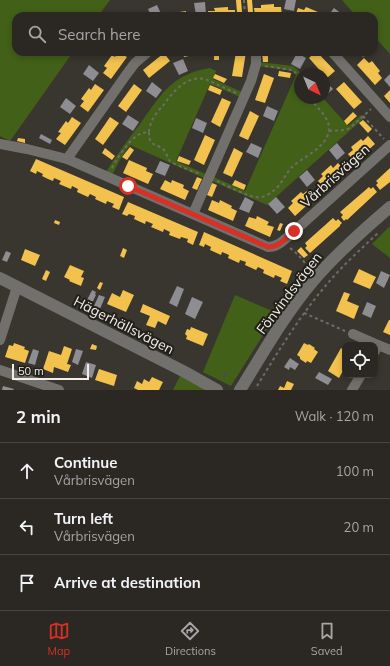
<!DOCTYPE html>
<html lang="en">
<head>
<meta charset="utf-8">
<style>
	:root { --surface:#2b2823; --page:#33302b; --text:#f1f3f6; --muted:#a6a6a6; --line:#474441; --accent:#d93025 }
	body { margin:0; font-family:Mulish,sans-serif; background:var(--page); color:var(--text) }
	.controls { position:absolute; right:12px; bottom:12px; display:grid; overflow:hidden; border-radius:8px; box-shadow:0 2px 6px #0003 }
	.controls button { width:36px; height:36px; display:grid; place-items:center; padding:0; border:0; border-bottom:1px solid var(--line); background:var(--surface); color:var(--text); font:20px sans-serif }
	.compass { position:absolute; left:294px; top:68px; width:36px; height:36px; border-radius:50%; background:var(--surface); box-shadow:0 2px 6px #0003; rotate:137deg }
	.scale { position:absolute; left:12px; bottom:10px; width:77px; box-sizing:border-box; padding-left:4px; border:2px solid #f2eee6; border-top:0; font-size:11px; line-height:14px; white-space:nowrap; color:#f2eee6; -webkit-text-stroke:3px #211f19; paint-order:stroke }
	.stop { position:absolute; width:12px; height:12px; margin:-9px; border:3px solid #d93025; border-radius:50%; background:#fff }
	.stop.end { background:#d93025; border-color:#fff; box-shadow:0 1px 4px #0008 }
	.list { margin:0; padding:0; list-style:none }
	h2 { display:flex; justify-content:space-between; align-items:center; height:52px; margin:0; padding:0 16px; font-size:17px }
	h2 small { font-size:13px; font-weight:400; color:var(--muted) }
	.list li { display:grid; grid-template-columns:26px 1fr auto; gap:12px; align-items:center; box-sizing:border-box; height:56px; padding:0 16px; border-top:1px solid var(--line) }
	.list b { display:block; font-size:15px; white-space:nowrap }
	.list p { margin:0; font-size:13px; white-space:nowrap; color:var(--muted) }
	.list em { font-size:13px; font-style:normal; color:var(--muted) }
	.icon { flex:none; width:22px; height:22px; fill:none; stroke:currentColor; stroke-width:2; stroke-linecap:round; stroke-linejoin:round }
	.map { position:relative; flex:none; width:390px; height:390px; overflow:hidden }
	.search { position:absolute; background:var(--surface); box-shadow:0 2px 6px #0003; left:12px; right:12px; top:12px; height:44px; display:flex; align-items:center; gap:10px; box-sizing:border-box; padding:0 14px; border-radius:12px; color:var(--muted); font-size:15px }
	.sheet { height:220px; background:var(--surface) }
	nav { display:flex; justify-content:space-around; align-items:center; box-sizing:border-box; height:56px; border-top:1px solid var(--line); background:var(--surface); font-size:11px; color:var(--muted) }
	nav a { display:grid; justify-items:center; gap:2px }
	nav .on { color:var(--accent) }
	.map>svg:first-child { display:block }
</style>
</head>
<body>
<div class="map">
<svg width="390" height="390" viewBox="0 0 390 390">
	<rect width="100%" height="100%" fill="#39362f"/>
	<g fill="#426018">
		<path d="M0,0H110L98,16H16V52H73L10,141L0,136Z"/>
		<path d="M342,0H390V54L374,36V16H356Z"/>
		<path d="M259,62L293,66L297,69L302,74H300V98H323L348,126L361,115L364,118L267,205L212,181L214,177L245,191L296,75L292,71L259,66Z"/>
		<path d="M210,68L216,71L213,79L242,92L240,97L210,84L176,161L206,174L204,178L130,145L122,156L112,175L106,172L113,161C122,148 132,134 142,121C162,93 173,74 210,68Z"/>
		<path d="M389,227L390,228V258L372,244Z"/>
		<path d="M235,295L277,313L231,386L203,372Z"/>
		<path d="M180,376L205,390H173Z"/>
	</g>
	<g fill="#f2c14e">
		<path d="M236,0H241L242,12L237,13Z"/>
		<path d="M247,0H252L253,12H248Z"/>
		<path d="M274,4V7H281L282,16H255L254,8H261V5Z"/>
		<path d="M228,7V10H235V16H208V11H215L214,8Z"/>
		<path d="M306,7L318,12L316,16H295L298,8L304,10Z"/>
		<path d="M186,11V14L193,12L194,16H173V13Z"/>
		<path d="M118,52L127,57L111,79L103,73L107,68L104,66L112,55L115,57Z"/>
		<path d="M183,52H203V53L184,57Z"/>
		<rect x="214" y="52" width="5" height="8"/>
		<path d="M236,52H246L242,77L232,76Z"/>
		<path d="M262,52H268V62H263Z"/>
		<path d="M315,52H317L335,71L327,78L324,74H323L309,58Z"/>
		<path d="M164,53L170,61L149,78L143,70Z"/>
		<path d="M364,58L369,63L372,61L380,71L378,73L382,78L375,85L357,65Z"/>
		<path d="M279,71L291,73L290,78L278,76Z"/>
		<path d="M215,74L227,79L224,83L213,78Z"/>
		<path d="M264,74L274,78L265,103L255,100Z"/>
		<path d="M344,82L362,102L354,109L336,89Z"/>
		<path d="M95,84L104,90L88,112L80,106L84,101L81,99L89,88L91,90Z"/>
		<path d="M134,84L142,90L126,112L118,106Z"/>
		<path d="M210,85L222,90L220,95L208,90Z"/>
		<path d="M390,90V103L384,96Z"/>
		<path d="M222,98L231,102L220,127L211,122Z"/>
		<path d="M250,111L259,116L248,140L239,136Z"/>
		<path d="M353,112L357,116L347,125L344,121Z"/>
		<path d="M72,117L81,123L65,145L56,139L61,133L58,132L66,121L68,123Z"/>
		<path d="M110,117L119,123L103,145L95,139Z"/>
		<path d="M363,120L372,129L368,133L359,123Z"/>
		<path d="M205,135L215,140L204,165L194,160Z"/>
		<path d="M368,136L375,144L355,162L348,154L353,150L351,147L361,139L363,141Z"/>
		<path d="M18,138L25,139V143L17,141Z"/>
		<path d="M130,147L134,150L127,160L122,157Z"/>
		<path d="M105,148L115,156L112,160L102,153Z"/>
		<path d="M234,148L243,153L232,177L223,173Z"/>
		<path d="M179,156L191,161L189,165L177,161Z"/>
		<path d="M36,159L124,197L119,210L112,207L114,204L107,201L106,204L95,199L96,197L90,194L88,197L77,192L78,189L72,186L71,189L59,184L61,181L54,178L53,181L48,179L42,176L43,174L37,171L36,174L30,171Z"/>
		<path d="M129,160L147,168L146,171L153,174L148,184L123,173Z"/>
		<path d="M338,163L345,171L325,189L318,181L323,176L321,174L331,165L333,168Z"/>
		<path d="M390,168V182L380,190L376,185L378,183L376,181Z"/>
		<path d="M197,177L202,179L197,190L192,188Z"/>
		<path d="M165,180L171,183L172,180L184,185L183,188L189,191L185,200L160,189Z"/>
		<path d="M235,180L246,185L244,190L232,185Z"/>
		<path d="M212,183L217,185L212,197L207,195Z"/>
		<path d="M369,187L371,189L373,187L377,192L347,220L346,219L344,221L341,217L343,215L340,212Z"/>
		<path d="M308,190L315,198L295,216L288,208L293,203L291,201L301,192L303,194Z"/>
		<path d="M212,200L219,203L220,200L232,206L231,208L237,211L233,221L208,210Z"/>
		<path d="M128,202L198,232L193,245L187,242L188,239L181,237L180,239L169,235L170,232L164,229L163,232L151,227L153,224L146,221L145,224L134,219L135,216L129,214L127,216L122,214Z"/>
		<path d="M257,216L269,222L267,225L274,227L270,237L245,226L249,217L256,219Z"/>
		<path d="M333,218L336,221L338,219L342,223L340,225V226L310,253L305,248L307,246L305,243Z"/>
		<path d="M55,220L60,222L59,225L54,223Z"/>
		<path d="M280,223L283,224L280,231L277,230Z"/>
		<path d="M204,232L292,271L287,284L280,281L282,278L275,275L274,278L263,273L264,270L258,267L256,270L245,265L246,262L240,260L239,263L228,258L229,255L222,252L221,255L210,250L211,247L205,244L204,247L199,245Z"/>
		<path d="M301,247L308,255L304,258L297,251Z"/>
		<path d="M123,248L127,250L124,258L120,256Z"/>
		<path d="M25,249L40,255L35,266L21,260Z"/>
		<path d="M70,265L84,271L81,277L84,278L81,286L69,281L70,280L64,277Z"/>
		<path d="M359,269L376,277L370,289L353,282Z"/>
		<path d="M46,270L50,272L46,281L42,279Z"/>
		<path d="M100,282L103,283L100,290L97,288Z"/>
		<path d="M123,290L134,295L126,312L107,304L112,293L120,297Z"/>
		<path d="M344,292L350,294L347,301L359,306L354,319L336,311Z"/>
		<path d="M143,304L170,316L166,325L158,321L155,328L146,325L150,316L140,312Z"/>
		<path d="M389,320H390V335L383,332Z"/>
		<path d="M191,327L208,334L203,346L186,339L187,336L185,334L187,329L190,330Z"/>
		<path d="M14,343L25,347L24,349L29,351L25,363L5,357L9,345L13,346Z"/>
		<path d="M304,343L308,345L309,344L315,348L314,349L318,352L311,363L307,361L306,363L300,359V357L297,355Z"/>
		<path d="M92,344L97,346L96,350L90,349Z"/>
		<path d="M64,346L72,349L67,364L71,365L68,372L54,367L53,373L43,369L49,351L61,355Z"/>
		<path d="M341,348L345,351V367L339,378L328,371Z"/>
		<path d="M99,369L117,375L114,386L95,380Z"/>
		<path d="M152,377L163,382L159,390H138L134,388L137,381L142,384L144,379L149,382Z"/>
		<path d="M287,381L294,384L291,390H278L280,386L284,388Z"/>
	</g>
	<g fill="#8d8d92">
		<path d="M286,0H296L294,11L284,9Z"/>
		<path d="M205,2L206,14L196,15L194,3Z"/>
		<path d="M157,5L162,16H151L148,9Z"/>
		<path d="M334,8L342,14L341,16H328Z"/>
		<path d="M359,52H369L363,57Z"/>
		<path d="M297,53L306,58L300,69L291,64Z"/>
		<path d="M183,59L188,71L179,75L173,63Z"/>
		<path d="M89,65L99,73L93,81L83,74Z"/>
		<path d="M390,74V87L384,80Z"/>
		<path d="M152,82L162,90L156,98L146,91Z"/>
		<path d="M326,82L333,89L324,97V83Z"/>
		<path d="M66,98L76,106L70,114L60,107Z"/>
		<path d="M267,106L278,111L274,121L263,116Z"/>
		<path d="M128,115L139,122L133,131L122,124Z"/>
		<path d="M196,118L207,123L203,133L192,128Z"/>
		<path d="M41,134L52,140L50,144L39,138Z"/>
		<path d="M251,143L262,148L258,158L246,152Z"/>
		<path d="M337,143L345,153L337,160L329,150Z"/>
		<path d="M160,161L170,165L165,176L155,172Z"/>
		<path d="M307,170L315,180L307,187L299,177Z"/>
		<path d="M245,197L254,202L249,213L239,209Z"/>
		<path d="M276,197L285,207L277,214L268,204Z"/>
		<path d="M6,251L11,253L7,262L2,260Z"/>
		<path d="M381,271L390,275L384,288L376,283Z"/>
		<path d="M177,286L184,289L177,307L169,303Z"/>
		<path d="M92,290L96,292L95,294L96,295L91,305L86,302L91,292V293Z"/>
		<path d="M99,295L105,297L100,309L94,306Z"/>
		<path d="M192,297L203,302L195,319L185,314Z"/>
		<path d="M367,302L376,306L371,318L362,314Z"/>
		<path d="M33,349L39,351L35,365L28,363Z"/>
		<path d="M76,349L83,351L78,365L72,362Z"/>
		<path d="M290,358L299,364L295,370L290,367L289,370L284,367Z"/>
		<path d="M86,362L96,365L92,378L82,374Z"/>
		<path d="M319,372L332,379L328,385L315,378Z"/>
		<path d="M3,386L14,389L13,390H2Z"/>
	</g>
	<path fill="#4f4c4a" d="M224,372L227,373L224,378L222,377Z"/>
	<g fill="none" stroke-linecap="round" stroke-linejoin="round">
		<g stroke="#6e6c69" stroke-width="2" stroke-dasharray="3 3" stroke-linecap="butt">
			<path d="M244,0L245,16"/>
			<path d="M265,66L292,70L296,73L300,80"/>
			<path d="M363,116L384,139"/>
			<path d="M329,131L345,130L350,128L371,109"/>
			<path d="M149,132C149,148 156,142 164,150C167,153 167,158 170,161C177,166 192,171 200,174"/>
			<path d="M112,168C116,160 129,140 137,136C140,133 144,133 149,132C149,129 150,126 151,123C153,117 158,111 162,107C172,93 186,75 205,79L236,93"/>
			<path d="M217,181C225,185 249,197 256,197C262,198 269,195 273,191C282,185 285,174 292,167C304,156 325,149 329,131C331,119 316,106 309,98"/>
			<path d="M290,248C298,254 304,261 309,269"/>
			<path d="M304,313L345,331"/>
			<path d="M257,386C279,350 301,314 328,283C343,265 361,249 378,233"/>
		</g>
		<g stroke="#71706d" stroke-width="10">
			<path d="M332,52L390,117"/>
			<path d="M0,144L27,149L67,159L268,247C277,247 283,241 290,235L390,145"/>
			<path d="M67,159L126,75L135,63L148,52"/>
			<path d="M193,214L251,81L256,64V52"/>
			<path d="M353,334L378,345"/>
			<path d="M0,340L17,287"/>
			<path d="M375,351L378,345L390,350"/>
			<path d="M0,370L59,390"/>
			<path d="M352,390L361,375"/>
		</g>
		<g stroke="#71706d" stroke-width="12">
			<path d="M0,278L183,371L217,390"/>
			<path d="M240,390C263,353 285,314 313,281C336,254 363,230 390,207"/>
		</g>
	</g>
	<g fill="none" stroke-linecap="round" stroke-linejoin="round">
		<path stroke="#d93025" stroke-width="5" d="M128,186L268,247C279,247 286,238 294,231"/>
	</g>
	<g text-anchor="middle" stroke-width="4" stroke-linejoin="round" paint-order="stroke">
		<g font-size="14" fill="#f2eee6" stroke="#211f19">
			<text transform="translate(335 176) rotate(-42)" y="5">Vårbrisvägen</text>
			<text transform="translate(289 293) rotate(-53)" y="5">Fönvindsvägen</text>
			<text transform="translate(124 325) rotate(27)" y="5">Hägerhällsvägen</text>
		</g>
	</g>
</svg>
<div class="controls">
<button><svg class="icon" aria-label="locate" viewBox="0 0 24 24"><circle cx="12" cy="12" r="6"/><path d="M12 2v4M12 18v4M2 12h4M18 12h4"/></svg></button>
</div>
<svg class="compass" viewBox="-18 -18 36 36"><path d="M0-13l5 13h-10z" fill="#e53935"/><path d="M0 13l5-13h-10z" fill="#a6a6a6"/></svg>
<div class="scale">50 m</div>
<div class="stop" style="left:128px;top:186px"></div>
<div class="stop end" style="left:294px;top:231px"></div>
<div class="search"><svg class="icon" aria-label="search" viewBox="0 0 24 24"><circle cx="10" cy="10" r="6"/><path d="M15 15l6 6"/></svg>Search here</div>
</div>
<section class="sheet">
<h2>2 min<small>Walk · 120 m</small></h2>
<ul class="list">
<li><svg class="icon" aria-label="ahead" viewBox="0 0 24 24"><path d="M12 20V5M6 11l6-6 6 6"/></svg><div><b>Continue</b><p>Vårbrisvägen</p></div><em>100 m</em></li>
<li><svg class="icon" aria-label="left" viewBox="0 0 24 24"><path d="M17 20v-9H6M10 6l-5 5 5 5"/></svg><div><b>Turn left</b><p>Vårbrisvägen</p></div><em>20 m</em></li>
<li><svg class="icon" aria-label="arrive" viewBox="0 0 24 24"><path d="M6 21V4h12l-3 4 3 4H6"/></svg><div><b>Arrive at destination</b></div></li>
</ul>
</section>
<nav>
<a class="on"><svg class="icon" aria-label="map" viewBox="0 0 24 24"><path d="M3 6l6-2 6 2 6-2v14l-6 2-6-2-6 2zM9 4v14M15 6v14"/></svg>Map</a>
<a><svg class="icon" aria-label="directions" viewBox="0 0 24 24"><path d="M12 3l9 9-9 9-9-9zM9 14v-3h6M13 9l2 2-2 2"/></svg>Directions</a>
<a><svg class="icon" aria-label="saved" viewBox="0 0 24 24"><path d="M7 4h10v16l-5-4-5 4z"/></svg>Saved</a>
</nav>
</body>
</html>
